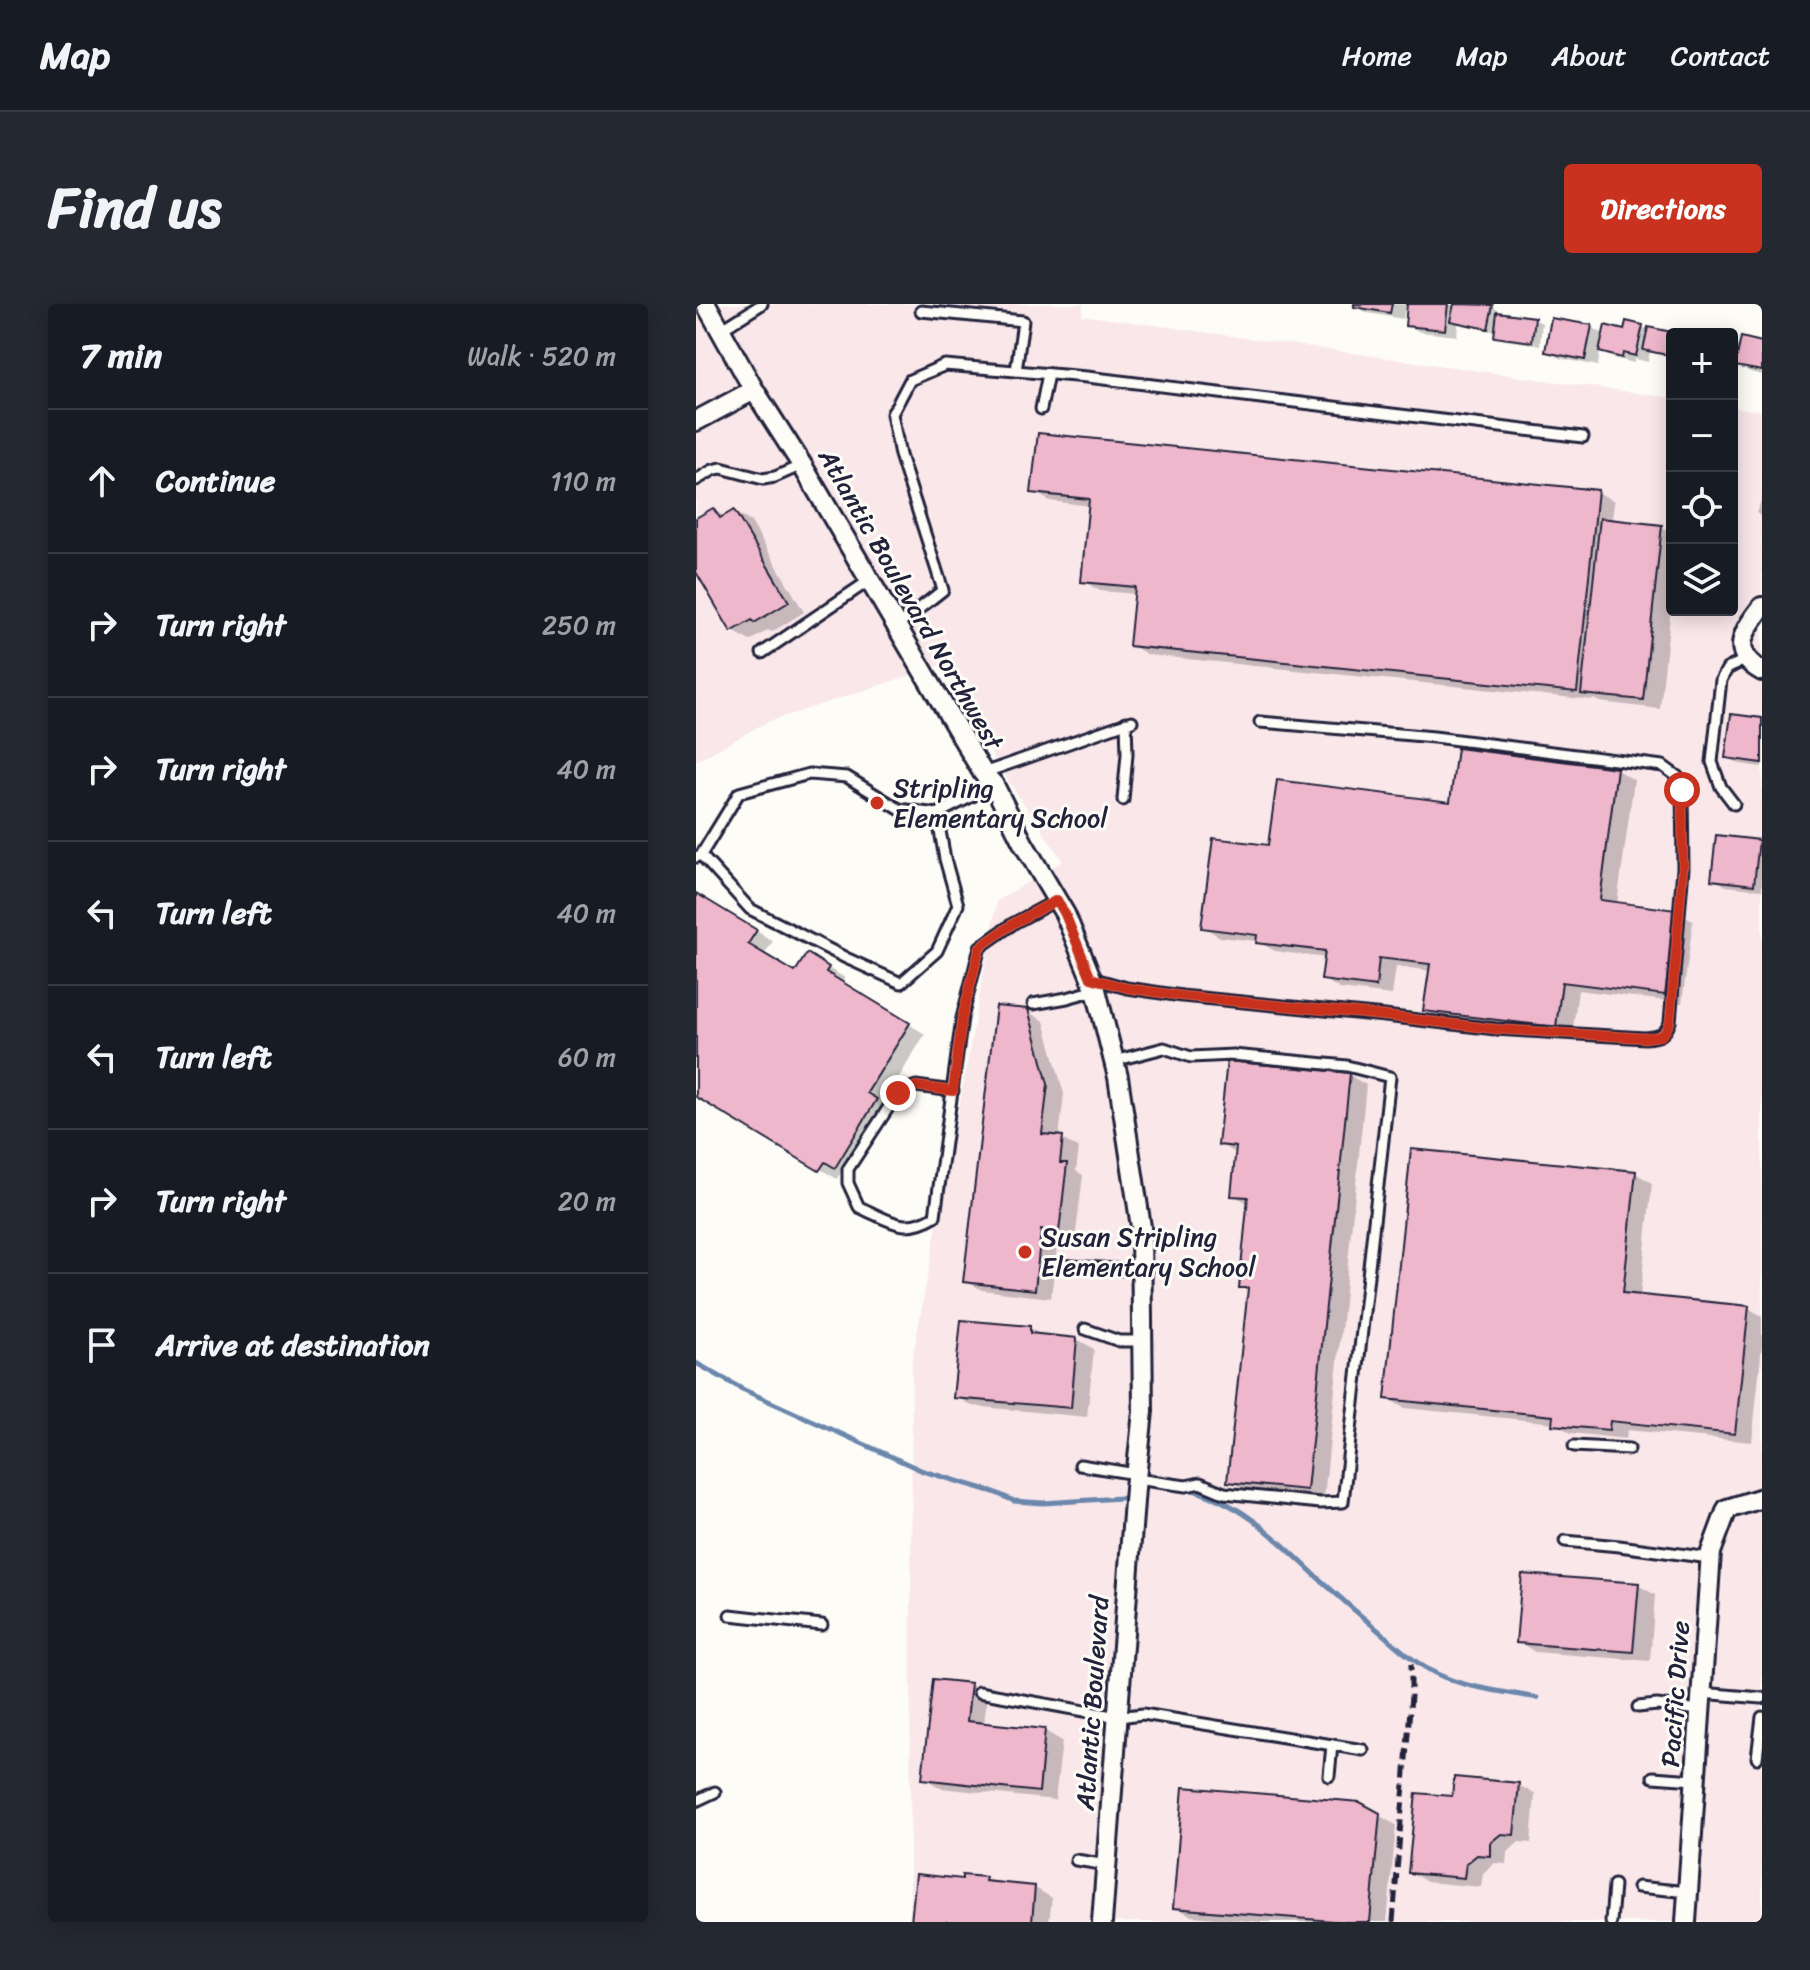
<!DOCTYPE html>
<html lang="en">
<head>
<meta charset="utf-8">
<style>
	:root { --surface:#171b24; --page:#242831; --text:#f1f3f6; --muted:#9ea1a6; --line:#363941; --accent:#c8321e }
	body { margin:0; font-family:Sriracha,sans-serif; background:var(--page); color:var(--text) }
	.controls { position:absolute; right:24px; top:24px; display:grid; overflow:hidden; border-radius:8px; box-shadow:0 4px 20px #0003 }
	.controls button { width:72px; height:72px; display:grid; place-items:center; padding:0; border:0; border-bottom:2px solid var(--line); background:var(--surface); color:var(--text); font:40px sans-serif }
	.stop { position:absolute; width:24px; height:24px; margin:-18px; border:6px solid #c8321e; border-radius:50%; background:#fff }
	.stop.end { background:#c8321e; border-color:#fff; box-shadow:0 2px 8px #0008 }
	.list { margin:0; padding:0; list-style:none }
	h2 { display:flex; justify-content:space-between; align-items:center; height:104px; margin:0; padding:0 32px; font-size:34px }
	h2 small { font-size:26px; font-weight:400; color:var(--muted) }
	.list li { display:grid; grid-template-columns:52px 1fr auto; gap:24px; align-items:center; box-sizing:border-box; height:144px; padding:0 32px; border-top:2px solid var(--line) }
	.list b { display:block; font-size:30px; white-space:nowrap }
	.list em { font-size:26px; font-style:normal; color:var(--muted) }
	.icon { flex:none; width:44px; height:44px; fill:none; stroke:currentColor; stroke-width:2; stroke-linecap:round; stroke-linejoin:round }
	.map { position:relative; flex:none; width:1066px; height:1618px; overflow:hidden; border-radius:8px }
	header { display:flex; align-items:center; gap:48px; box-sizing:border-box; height:112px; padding:0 40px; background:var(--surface); border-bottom:2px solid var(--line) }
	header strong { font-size:38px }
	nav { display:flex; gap:44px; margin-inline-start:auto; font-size:28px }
	.intro { display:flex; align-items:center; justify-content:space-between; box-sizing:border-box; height:192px; padding:0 48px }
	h1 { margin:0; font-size:56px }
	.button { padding:20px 36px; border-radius:8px; background:var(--accent); color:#fff; font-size:28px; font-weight:700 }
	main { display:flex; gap:48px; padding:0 48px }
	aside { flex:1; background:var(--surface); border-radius:8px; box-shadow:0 4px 20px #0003 }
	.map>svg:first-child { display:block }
</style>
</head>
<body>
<header>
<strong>Map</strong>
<nav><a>Home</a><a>Map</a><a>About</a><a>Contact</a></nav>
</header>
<div class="intro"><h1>Find us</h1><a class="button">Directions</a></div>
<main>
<aside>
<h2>7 min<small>Walk · 520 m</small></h2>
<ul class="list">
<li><svg class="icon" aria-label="ahead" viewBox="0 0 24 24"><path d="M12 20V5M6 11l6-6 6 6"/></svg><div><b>Continue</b></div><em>110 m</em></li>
<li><svg class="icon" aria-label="right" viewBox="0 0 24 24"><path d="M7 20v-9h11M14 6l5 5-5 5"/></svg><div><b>Turn right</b></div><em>250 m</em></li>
<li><svg class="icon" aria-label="right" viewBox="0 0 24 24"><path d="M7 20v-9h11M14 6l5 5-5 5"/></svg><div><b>Turn right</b></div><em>40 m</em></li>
<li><svg class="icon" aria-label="left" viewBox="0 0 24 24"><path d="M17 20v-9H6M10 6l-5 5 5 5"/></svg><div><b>Turn left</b></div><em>40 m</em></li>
<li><svg class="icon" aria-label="left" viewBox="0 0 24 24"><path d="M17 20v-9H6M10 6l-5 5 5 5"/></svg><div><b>Turn left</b></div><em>60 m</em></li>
<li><svg class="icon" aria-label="right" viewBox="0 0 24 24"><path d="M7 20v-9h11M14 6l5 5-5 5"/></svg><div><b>Turn right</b></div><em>20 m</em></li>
<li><svg class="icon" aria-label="arrive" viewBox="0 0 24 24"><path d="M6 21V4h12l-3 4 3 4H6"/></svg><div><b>Arrive at destination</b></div></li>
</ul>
</aside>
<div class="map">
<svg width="1066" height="1618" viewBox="0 0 1066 1618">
	<rect width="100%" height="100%" fill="#fdfcf7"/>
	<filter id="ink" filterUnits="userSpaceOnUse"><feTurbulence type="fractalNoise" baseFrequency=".0125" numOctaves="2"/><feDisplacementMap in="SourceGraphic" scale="16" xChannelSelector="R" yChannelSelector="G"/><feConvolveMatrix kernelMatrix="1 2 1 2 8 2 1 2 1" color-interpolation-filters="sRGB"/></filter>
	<g filter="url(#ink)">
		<path fill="#f9e7ea" d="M0,0H387L386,11L976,94V306H1036V103L1066,107V1618H214L216,1057L301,597L367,557L301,460L249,360L71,418L0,457Z"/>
		<g fill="#0003">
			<path d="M655,0H710L707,15L672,9Z"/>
			<path d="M713,0H754L759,3L760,0H783L796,3L804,7V11L838,15L846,19L844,41L808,36L800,32V28L762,20L761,32L724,28L711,21Z"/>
			<path d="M895,23L909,31L930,28L946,23L953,26L976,30V54L954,48L952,58L939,55L938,59L917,54L904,47L902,62L863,54L851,47Z"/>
			<path d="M1036,39L1045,44L1066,40V71L1054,68L1039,59L1038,62H1036Z"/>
			<path d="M338,188H901L918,197L916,218L966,223L976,229V293L964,405L904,398L897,395V396L452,351L435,341L441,290L404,287L387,277L395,202L354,197Z"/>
			<path d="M1066,195V213L1060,209Z"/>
			<path d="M17,206L30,213L38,208L55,218L108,308L76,328L72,326L54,337L37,327L0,264V216Z"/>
			<path d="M1066,416V463L1044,460L1032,453Z"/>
			<path d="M763,447L921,466L938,476L921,600L980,608L997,617L986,699L882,686L876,732L746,716L730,706L735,667L700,662L696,691L644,685L627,675L630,654L579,647L561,637L524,633L507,623L574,543L756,500Z"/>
			<path d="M1063,538L1066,540V586L1030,582L1017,574Z"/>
			<path d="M0,591L77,637L68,651L100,671L112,652L149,674L146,679L229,730L187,800L197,806L157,872L146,866L141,875L0,790Z"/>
			<path d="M331,707L348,717L368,790L363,834L383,844L380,867L387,871L379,936L362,934L355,994L286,986L270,977Z"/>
			<path d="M653,771L670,781L628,1194L550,1186L534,1177L553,987L545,982L554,900L537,891L541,850L524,840Z"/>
			<path d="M939,869L956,879L944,993L1052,1004L1066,1012V1041L1056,1138L931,1126L930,1135L875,1129L858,1119L708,1104L691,1094Z"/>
			<path d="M334,1024L348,1033L381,1035L398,1045L391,1113L276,1102L260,1092Z"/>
			<path d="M942,1281L959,1291L954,1357L839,1348L823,1338Z"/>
			<path d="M274,1381L291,1391L288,1421L349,1427L366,1437L359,1496L245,1484L228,1474Z"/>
			<path d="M822,1481L839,1490L835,1539L823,1538L811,1549L810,1560L799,1559L787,1569L785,1583L731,1578L714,1568L758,1494Z"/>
			<path d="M663,1500L700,1521L691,1618H564L496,1612L479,1603Z"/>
			<path d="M289,1575L298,1580L339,1584L356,1594L353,1618H217L267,1577Z"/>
		</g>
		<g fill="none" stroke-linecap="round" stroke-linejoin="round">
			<g stroke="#6c87ac" stroke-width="5">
				<path d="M0,1059L46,1085L227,1167L298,1188L318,1197L347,1199L425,1194"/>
				<path d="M489,1184C545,1197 580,1234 620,1272C643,1293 666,1313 690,1333C705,1346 721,1360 739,1369C770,1385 808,1387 841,1394"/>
			</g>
		</g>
		<g fill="#efb7cc" stroke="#22223b" stroke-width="2">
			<path d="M658,0H696L694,9L658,3Z"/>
			<path d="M711,0H752L749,26L709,22Z"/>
			<path d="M758,0L797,1L792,25L754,17Z"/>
			<path d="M801,8L839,13L836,38L798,33Z"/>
			<path d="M855,14L896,21L889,56L849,48Z"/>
			<path d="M930,17L947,21L940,52L927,49L926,54L903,48L909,21L928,26Z"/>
			<path d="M952,23L985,30H976V52L947,46Z"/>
			<path d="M1045,33L1066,38V67L1039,62Z"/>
			<path d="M342,129L902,186L881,388L433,342L439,283L385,278L393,195L335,189Z"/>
			<path d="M17,204L24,214L38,206L93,298L58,319L56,316L35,328L0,268V214Z"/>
			<path d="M904,214L966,221L947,396L885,390Z"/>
			<path d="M1035,410L1066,414V459L1029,454Z"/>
			<path d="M761,444L921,464L904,596L980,606L969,691L866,678L860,723L727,707L734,660L683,654L680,683L625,676L629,647L560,639L561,631L505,624L517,534L572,541L581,476L754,498Z"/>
			<path d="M1020,531L1063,536L1058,581L1015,576Z"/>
			<path d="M0,589L61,626L52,640L99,668L111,649L133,663L130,668L214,719L171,789L181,795L139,864L129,858L123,867L0,793Z"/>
			<path d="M300,702L332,705L352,780L346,830L367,832L364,859H371L363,928L345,926L339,986L267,978Z"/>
			<path d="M531,757L654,769L611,1186L531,1178L552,984H543L552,893L535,892L540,843L522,841Z"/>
			<path d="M715,845L940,867L927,989L1053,1002L1039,1130L914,1117L913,1126L856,1121L857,1112L689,1095Z"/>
			<path d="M265,1016L334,1022V1029L381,1034L375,1104L257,1094Z"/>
			<path d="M826,1270L943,1279L937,1348L820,1339Z"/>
			<path d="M237,1375L275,1379L271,1417L349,1425L343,1488L226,1475Z"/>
			<path d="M758,1473L823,1479L818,1531L805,1530L794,1539V1552L781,1551L770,1560L768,1574L712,1569L720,1489L756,1492Z"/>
			<path d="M487,1483L664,1498L684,1509L674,1618H649L477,1604Z"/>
			<path d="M220,1570L266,1575V1571L290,1573L289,1577L339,1582L336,1618H215Z"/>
		</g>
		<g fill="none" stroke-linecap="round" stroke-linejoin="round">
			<g stroke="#22223b" stroke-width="15">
				<g id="service">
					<path d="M225,7L327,17L320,67"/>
					<path d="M25,26L66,0"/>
					<path d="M345,105L352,70"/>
					<path d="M0,176L17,166L25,164L67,175L79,173L106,161"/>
					<path d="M201,322L247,286L204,151L196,110L214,76L249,61L391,73L887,133"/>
					<path d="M66,349L174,276"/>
					<path d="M287,469L436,417"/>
					<path d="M427,496L431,450L430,418"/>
					<path d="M1038,500L1025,483L1016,458L1025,376L1031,365L1050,355"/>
					<path d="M5,551L54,605L150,654L205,679L241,647L262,601L249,555L241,510"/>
					<path d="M0,553L5,551L43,489L113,470L151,473L203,505L241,510L298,481"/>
					<path d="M395,674L431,684L486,692L689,712L799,725L949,734C964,733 969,731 974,718L987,564L986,486L982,473L967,462L738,433L564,418"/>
					<path d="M337,700L371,694L400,686"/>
					<path d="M418,757L468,744L495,753L537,751L651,762L694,773L647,1198L624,1199L528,1189L504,1179L490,1182L440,1175"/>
					<path d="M257,787L220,782L202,789L152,865V879L163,903C193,916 207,931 239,912L266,714L284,643L318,619L361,596"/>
					<path d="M362,961L445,967"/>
					<path d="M389,1025L423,1037H446"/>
					<path d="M878,1142L933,1145"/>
					<path d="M384,1161L440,1170"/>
					<path d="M869,1237L923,1242L1014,1254"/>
					<path d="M34,1311L126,1321"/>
					<path d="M283,1388L422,1413L447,1410L667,1446"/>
					<path d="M1005,1389L1066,1394"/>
					<path d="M942,1403L961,1401L1004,1406"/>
					<path d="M1061,1454L1066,1413"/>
					<path d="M633,1472L636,1441"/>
					<path d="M957,1473L999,1476"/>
					<path d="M0,1497L19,1488"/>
					<path d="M380,1556L411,1561"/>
					<path d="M942,1583L992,1588"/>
					<path d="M915,1618L918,1581"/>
				</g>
			</g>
			<g stroke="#22223b" stroke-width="24">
				<g id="minor">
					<path d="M10,0L58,86L106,161L287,469L298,481L327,539L369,610L400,686L422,773L445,923L447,1107L439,1184L406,1618"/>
					<path d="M0,117L58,86"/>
					<path d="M1066,303C1047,327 1033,349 1066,367"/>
					<path d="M990,1618L1015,1248L1031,1205L1066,1194"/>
				</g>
			</g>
			<use href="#service" stroke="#fdfcf7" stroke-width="9"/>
			<use href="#minor" stroke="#fdfcf7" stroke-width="18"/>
			<path stroke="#22223b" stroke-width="5" stroke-dasharray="12 6" stroke-linecap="butt" d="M697,1618L715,1392V1360"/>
		</g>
	</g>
	<g fill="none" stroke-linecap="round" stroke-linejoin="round" filter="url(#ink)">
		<path stroke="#c8321e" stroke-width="10" d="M202,789L220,782L257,787L266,714L284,643L318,619L361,596L369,610L395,674L431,684L486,692L689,712L799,725L949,734L965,732L970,727L974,718L987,564L986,486"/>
	</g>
	<g fill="#c8321e" stroke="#fdfcf7" stroke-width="3">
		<circle cx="181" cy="499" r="8"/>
		<circle cx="329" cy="948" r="8"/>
	</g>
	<g text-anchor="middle" stroke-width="6" stroke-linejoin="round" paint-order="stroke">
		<g font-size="26" fill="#22223b" stroke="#fdfcf7">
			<text transform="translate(215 295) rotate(60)" y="9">Atlantic Boulevard Northwest</text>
			<text transform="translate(979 1390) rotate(-86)" y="9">Pacific Drive</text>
			<text transform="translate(396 1399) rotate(-86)" y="9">Atlantic Boulevard</text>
		</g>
		<g font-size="26" fill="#22223b" stroke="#fdfcf7" text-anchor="start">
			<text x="197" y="493">Stripling<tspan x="197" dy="30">Elementary School</tspan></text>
			<text x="345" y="942">Susan Stripling<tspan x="345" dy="30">Elementary School</tspan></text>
		</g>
	</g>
</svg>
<div class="controls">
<button>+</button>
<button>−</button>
<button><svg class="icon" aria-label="locate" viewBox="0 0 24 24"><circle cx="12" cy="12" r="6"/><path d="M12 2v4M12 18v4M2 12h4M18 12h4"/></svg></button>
<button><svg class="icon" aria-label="layers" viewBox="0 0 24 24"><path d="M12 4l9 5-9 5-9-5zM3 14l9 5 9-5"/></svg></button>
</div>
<div class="stop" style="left:986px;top:486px"></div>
<div class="stop end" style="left:202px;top:789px"></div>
</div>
</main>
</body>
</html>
